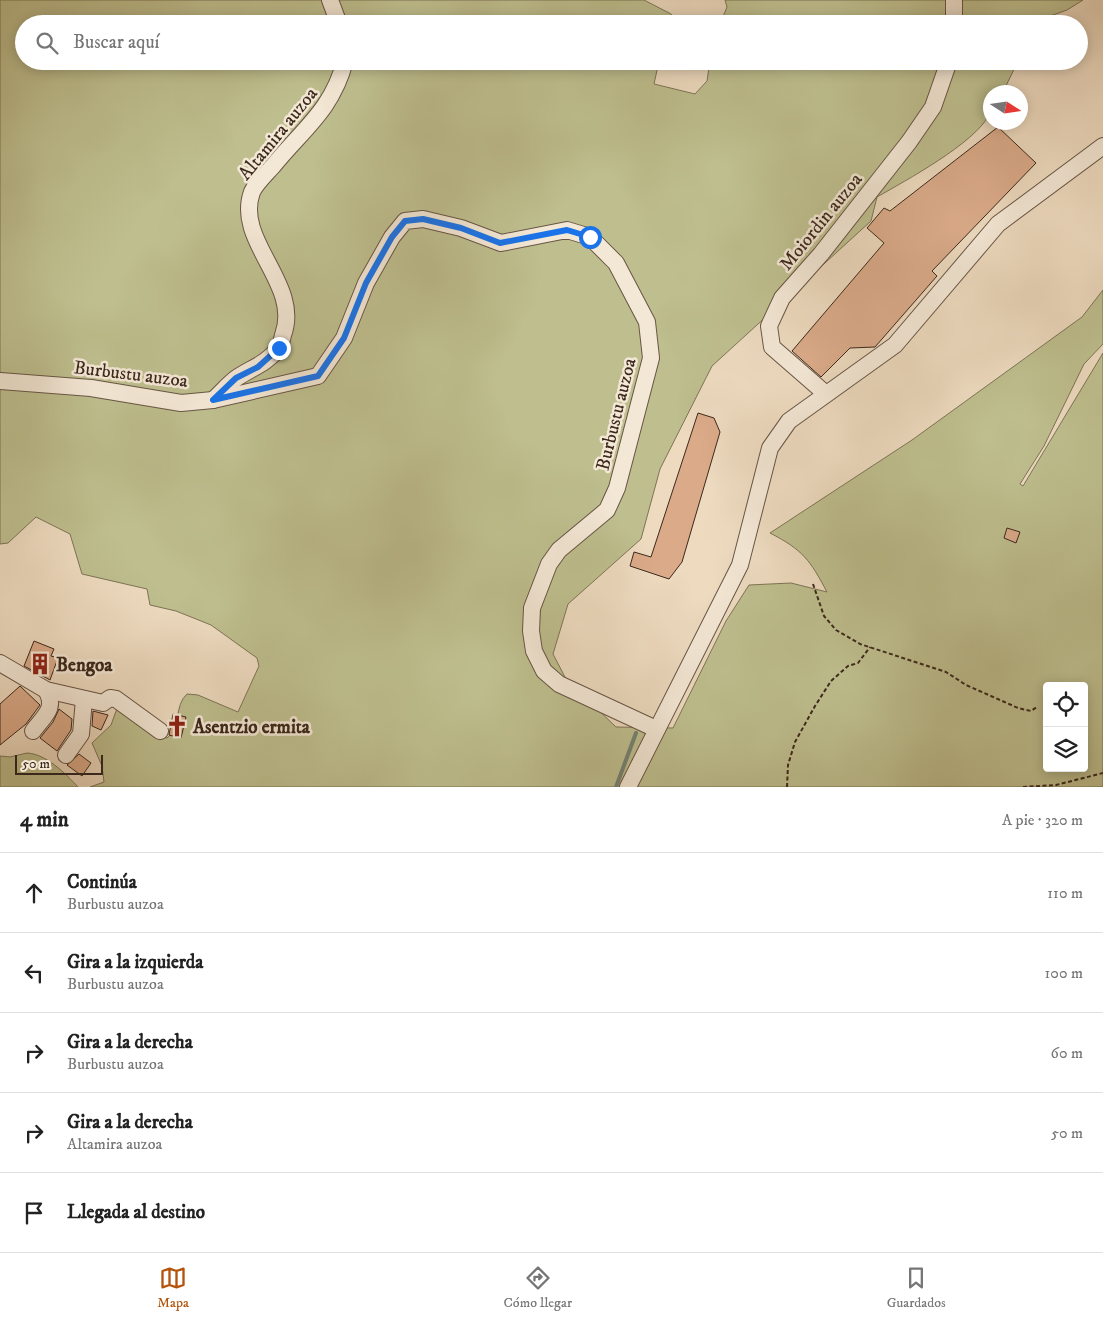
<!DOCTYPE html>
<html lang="es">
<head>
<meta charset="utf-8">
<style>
	:root { --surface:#fff; --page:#f6f6f6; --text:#222; --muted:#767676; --line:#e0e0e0; --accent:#b45309 }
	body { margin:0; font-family:"IM FELL DW Pica",serif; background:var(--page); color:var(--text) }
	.controls { position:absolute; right:15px; bottom:15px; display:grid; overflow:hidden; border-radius:5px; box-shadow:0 2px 12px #0003 }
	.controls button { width:45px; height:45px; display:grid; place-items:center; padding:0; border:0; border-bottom:1px solid var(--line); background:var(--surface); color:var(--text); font:25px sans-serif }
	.compass { position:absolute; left:983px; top:85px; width:45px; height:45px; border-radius:50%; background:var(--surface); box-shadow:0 2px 12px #0003; rotate:102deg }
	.scale { position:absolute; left:15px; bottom:12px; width:88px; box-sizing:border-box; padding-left:5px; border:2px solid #3c291c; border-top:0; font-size:14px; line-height:18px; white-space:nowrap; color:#3c291c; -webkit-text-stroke:4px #f3e7d5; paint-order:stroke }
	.stop { position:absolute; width:15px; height:15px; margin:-11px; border:4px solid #1a73e8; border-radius:50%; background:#fff }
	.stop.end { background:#1a73e8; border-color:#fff; box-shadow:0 1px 5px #0008 }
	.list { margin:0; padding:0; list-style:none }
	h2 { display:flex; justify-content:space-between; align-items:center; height:65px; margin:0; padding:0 20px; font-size:21px }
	h2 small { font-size:16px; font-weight:400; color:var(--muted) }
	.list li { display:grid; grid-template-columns:32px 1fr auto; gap:15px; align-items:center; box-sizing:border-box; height:80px; padding:0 20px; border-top:1px solid var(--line) }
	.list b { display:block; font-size:19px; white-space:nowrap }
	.list p { margin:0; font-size:16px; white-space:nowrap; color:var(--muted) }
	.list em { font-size:16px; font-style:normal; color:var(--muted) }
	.icon { flex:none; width:28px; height:28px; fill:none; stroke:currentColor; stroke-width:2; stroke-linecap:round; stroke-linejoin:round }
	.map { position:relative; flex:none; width:1103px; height:787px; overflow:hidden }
	.search { position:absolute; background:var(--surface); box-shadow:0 2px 12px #0003; left:15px; right:15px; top:15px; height:55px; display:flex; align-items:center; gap:12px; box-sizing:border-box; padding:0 18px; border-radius:28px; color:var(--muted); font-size:19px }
	.sheet { height:465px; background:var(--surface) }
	nav { display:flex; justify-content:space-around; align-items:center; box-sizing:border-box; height:70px; border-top:1px solid var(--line); background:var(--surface); font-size:14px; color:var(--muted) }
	nav a { display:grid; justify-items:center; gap:2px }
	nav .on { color:var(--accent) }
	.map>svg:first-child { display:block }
</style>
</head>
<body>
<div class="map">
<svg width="1103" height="787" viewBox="0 0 1103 787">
	<rect width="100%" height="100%" fill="#eddabf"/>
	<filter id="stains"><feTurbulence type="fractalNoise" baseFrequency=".004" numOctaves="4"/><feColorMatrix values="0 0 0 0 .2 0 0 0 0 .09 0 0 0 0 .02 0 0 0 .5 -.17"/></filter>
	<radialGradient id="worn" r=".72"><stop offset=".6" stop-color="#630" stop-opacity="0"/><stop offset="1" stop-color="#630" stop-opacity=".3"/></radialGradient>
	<g fill="#bebe8e" stroke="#7d7455" fill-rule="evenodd">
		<path d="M0,0H644L671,14L677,23L24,24V61H659L654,84L695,94L707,81L710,61H1018L1003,92H990C990,100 992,109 989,115C975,143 905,181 877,197L871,221L712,366L660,469L641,539L568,604L553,654L566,679L616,727L673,728L726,621L749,585L791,583L827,592C810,560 803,550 770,533L912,440L1082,317L1103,290V344L1084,364L1044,446L1020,484L1023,486L1103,353V787H90L104,782L102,766L92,743L111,725L119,703L159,736L167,738C181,729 174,705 187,694L198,695L238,712L259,666L257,658L250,653L211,625L176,611L150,605L147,589L82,574L70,534L36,517L8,543L0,544ZM1047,686H1084V768H1047Z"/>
		<path d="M725,0H1083L1067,10L1036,21L1034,24H720L727,7Z"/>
		<path d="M27,753C46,754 65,773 78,787H0V756L10,757Z"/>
	</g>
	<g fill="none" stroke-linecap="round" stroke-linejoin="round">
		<path stroke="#748172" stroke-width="4" d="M616,787L636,733"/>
	</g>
	<g fill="#daaa89" stroke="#3c291c">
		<path d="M998,127L1036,163L932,271L937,276L875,347L850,348L821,377L792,351L884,243L867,228L884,208L890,211Z"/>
		<path d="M698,413L714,418L720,432L682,562L669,579L630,566L634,552L651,557Z"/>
		<path d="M1007,528L1020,532L1016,543L1004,538Z"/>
		<path d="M34,641L54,649L51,656L58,658L50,680L24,666Z"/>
		<path d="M20,686L40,705L26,724L0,745V704Z"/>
		<path d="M59,709L72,719L71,730L57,751L40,738L53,722Z"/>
		<path d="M93,711L108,715L101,730L92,726Z"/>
		<path d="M173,714L186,717L181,738L169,735Z"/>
		<path d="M79,754L91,763L82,776L67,765Z"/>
	</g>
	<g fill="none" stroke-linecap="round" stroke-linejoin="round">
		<g stroke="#685545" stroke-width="18">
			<g id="minor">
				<path d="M330,0L339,24"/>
				<path d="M954,0V24"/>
				<path d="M0,381L91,388L181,403L213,400L318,376L344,338L366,283L392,237L405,221L423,219L461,228L501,243L567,230L590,237L616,263L647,322L651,358L617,488L607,510L559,550L549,564L532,608L531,631L534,651L544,671L559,684L656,729"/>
				<path d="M826,394L772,347L769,326L782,298L821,254L909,142L933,107L949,61"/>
				<path d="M213,400C221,393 229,383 238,377C252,368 267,363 278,349C281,346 282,339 283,335C302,284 234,241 252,192C256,183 267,173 273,166C304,128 332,110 345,61"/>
				<path d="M0,663L46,690L103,703L110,698L116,699L160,731"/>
				<path d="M33,731C44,716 57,708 46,690"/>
				<path d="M66,755L81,734L84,699"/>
				<path d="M628,787L740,565L770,448L789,421L895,345L998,224L1103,146"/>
			</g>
		</g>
		<g stroke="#3c291c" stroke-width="2" stroke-dasharray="4 2.5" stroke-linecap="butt">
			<path d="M813,584L824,616L836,630L860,644L946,672L966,685L1018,708L1031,711L1037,707"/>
			<path d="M787,787L788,765L795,742L815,706L831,681L848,666L858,663L870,647"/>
			<path d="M1023,787L1056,785L1103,773"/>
		</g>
		<use href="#minor" stroke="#f3e7d5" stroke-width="16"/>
	</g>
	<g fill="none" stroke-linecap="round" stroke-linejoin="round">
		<path stroke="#1a73e8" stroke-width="6" d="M279,348L258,367L236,378L213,400L318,376L344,338L366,283L392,237L405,221L423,219L461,228L500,243L567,230L590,237"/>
	</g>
	<defs>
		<g id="building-bare" transform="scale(1.725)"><path d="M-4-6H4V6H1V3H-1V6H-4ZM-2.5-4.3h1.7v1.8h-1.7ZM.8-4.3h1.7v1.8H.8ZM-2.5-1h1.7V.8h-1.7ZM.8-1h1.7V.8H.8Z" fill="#8f2418" stroke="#f3e7d5" stroke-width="2.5" paint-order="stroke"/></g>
		<g id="church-bare" transform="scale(1.725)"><path d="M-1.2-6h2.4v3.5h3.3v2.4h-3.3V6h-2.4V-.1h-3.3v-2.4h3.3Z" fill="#8f2418" stroke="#f3e7d5" stroke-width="2.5" paint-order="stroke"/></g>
	</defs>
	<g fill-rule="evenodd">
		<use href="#building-bare" x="40" y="664"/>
		<use href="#church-bare" x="177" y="726"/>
	</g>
	<g text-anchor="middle" stroke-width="5" stroke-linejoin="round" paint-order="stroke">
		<g font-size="19" fill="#3c291c" stroke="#f3e7d5">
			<text transform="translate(277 133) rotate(-51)" y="7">Altamira auzoa</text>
			<text transform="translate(820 221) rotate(-51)" y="7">Moiordin auzoa</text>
			<text transform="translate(131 373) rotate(7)" y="7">Burbustu auzoa</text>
			<text transform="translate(615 414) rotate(-76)" y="7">Burbustu auzoa</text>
		</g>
		<g font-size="19" font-weight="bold" fill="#3c291c" stroke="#f3e7d5" text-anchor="start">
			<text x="56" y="671">Bengoa</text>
			<text x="193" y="733">Asentzio ermita</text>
		</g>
	</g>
	<rect width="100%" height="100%" filter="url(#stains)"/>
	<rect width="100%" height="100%" fill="url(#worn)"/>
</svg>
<div class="controls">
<button><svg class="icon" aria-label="locate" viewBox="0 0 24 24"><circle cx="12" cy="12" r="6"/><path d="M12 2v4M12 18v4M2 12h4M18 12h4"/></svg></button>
<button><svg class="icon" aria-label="layers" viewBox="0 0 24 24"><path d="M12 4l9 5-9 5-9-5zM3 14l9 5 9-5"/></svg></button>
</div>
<svg class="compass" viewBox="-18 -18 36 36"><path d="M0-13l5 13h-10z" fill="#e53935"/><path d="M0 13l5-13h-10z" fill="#767676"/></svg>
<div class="scale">50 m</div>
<div class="stop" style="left:590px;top:237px"></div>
<div class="stop end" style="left:279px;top:348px"></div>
<div class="search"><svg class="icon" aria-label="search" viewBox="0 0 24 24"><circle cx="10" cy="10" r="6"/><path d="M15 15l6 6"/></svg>Buscar aquí</div>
</div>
<section class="sheet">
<h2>4 min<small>A pie · 320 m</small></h2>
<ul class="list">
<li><svg class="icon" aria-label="ahead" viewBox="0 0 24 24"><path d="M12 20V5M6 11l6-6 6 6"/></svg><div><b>Continúa</b><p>Burbustu auzoa</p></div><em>110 m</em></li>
<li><svg class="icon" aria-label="left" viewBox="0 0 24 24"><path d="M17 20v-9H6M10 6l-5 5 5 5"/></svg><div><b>Gira a la izquierda</b><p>Burbustu auzoa</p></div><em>100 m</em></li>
<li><svg class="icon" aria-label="right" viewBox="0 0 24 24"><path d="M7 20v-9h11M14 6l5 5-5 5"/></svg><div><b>Gira a la derecha</b><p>Burbustu auzoa</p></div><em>60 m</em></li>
<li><svg class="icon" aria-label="right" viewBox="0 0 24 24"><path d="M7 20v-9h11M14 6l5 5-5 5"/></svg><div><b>Gira a la derecha</b><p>Altamira auzoa</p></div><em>50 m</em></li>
<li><svg class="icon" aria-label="arrive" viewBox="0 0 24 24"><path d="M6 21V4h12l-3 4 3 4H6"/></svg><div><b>Llegada al destino</b></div></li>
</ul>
</section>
<nav>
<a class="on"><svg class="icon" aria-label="map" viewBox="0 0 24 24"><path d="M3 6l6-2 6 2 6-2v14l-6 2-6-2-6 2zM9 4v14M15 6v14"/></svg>Mapa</a>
<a><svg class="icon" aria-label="directions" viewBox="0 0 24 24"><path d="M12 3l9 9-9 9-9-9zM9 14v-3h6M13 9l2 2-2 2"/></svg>Cómo llegar</a>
<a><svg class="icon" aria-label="saved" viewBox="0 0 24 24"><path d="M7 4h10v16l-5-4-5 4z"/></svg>Guardados</a>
</nav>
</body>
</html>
